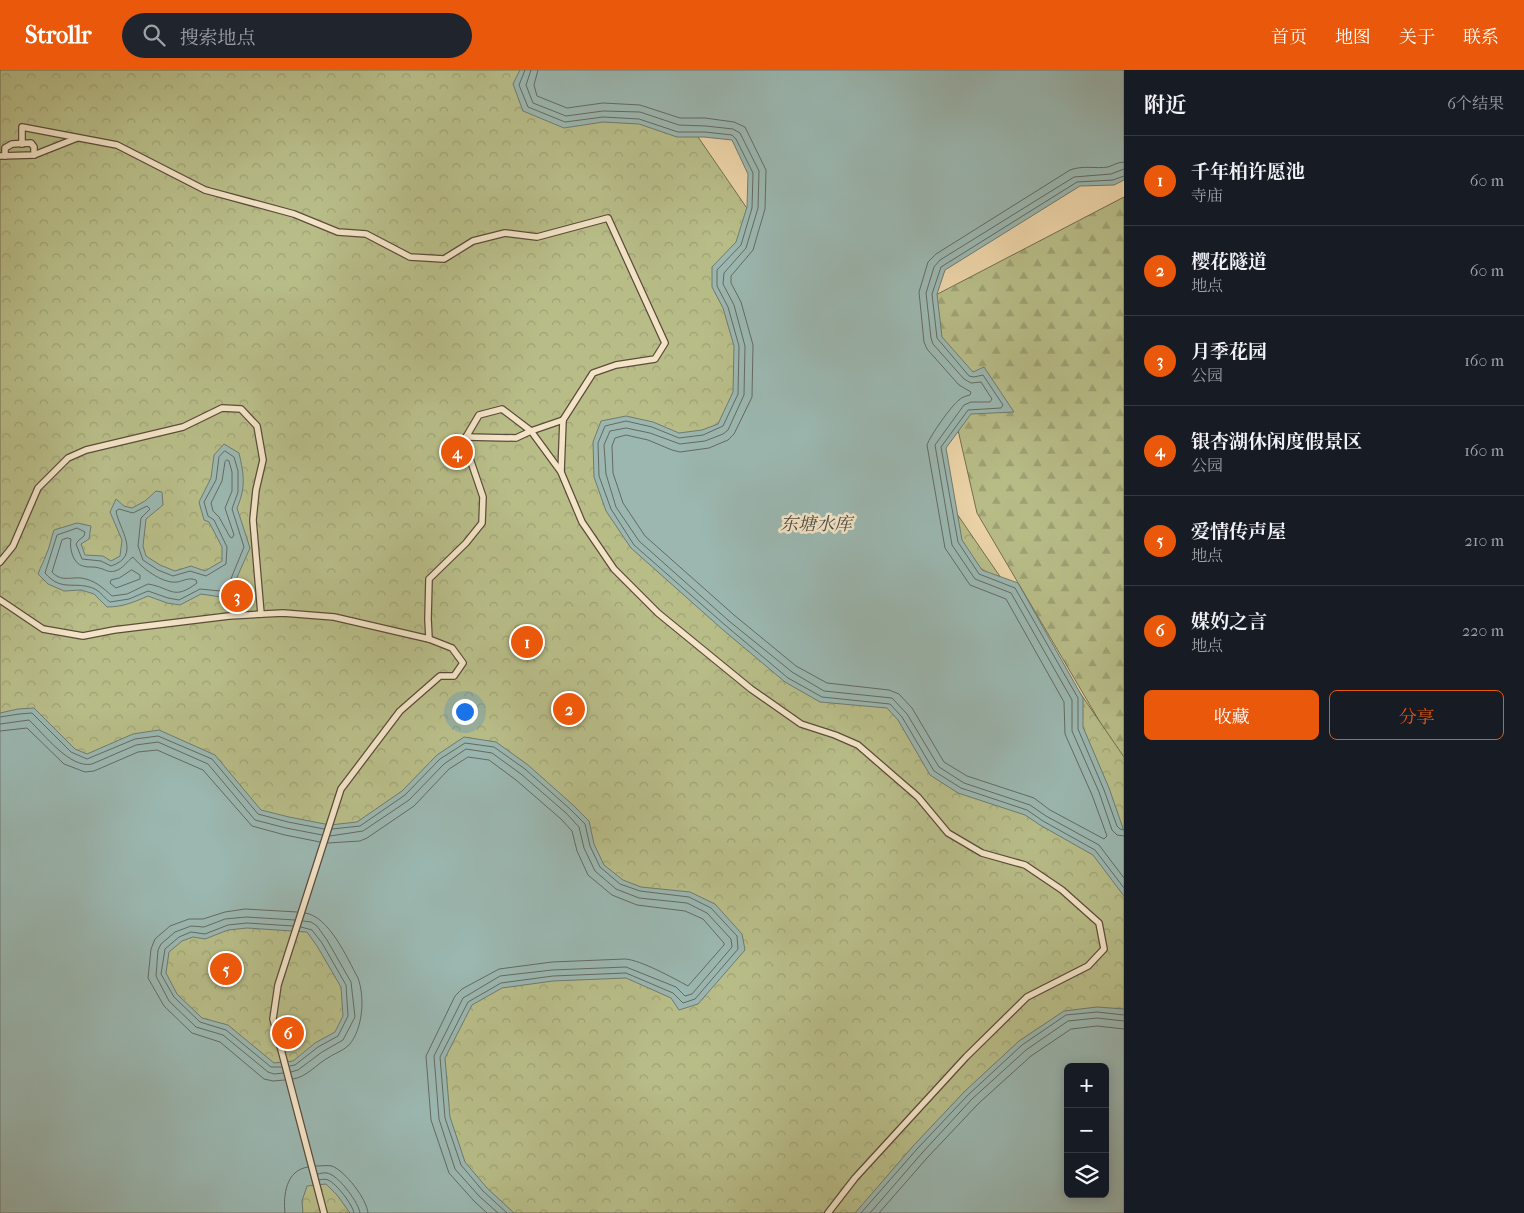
<!DOCTYPE html>
<html lang="zh">
<head>
<meta charset="utf-8">
<style>
	:root { --surface:#171b24; --page:#20242c; --text:#f1f3f6; --muted:#9ea1a6; --line:#363941; --accent:#ea580c }
	body { margin:0; font-family:"IM FELL French Canon","Noto Serif SC",serif; background:var(--page); color:var(--text) }
	.controls { position:absolute; right:15px; bottom:15px; display:grid; overflow:hidden; border-radius:8px; box-shadow:0 2px 12px #0003 }
	.controls button { width:45px; height:45px; display:grid; place-items:center; padding:0; border:0; border-bottom:1px solid var(--line); background:var(--surface); color:var(--text); font:25px sans-serif }
	.you { position:absolute; left:464px; top:641px; width:18px; height:18px; margin:-12px; border:4px solid #fff; border-radius:50%; background:#1a73e8; box-shadow:0 0 0 8px #1a73e833 }
	.badge { display:grid; place-items:center; width:32px; height:32px; border-radius:50%; background:var(--accent); color:#fff; font-size:16px; font-weight:700 }
	.pin { position:absolute; translate:-50% -50%; border:2px solid #fff; box-shadow:0 1px 5px #0006 }
	.list { margin:0; padding:0; list-style:none }
	h2 { display:flex; justify-content:space-between; align-items:center; height:65px; margin:0; padding:0 20px; font-size:21px }
	h2 small { font-size:16px; font-weight:400; color:var(--muted) }
	.list li { display:grid; grid-template-columns:32px 1fr auto; gap:15px; align-items:center; box-sizing:border-box; height:90px; padding:0 20px; border-top:1px solid var(--line) }
	.list b { display:block; font-size:19px; white-space:nowrap }
	.list p { margin:0; font-size:16px; white-space:nowrap; color:var(--muted) }
	.list em { font-size:16px; font-style:normal; color:var(--muted) }
	.actions { display:flex; gap:10px; padding:15px 20px }
	.actions a { flex:1; padding:11px 0; border:1px solid var(--accent); border-radius:8px; text-align:center; font-size:18px; color:var(--accent) }
	.actions .main { background:var(--accent); color:#fff }
	.icon { flex:none; width:28px; height:28px; fill:none; stroke:currentColor; stroke-width:2; stroke-linecap:round; stroke-linejoin:round }
	.map { position:relative; flex:none; width:1124px; height:1143px; overflow:hidden }
	header { display:flex; align-items:center; gap:30px; box-sizing:border-box; height:70px; padding:0 25px; background:var(--accent); color:#fff }
	header strong { font-size:24px }
	nav { display:flex; gap:28px; margin-inline-start:auto; font-size:18px }
	.search { width:350px; height:45px; background:var(--page); display:flex; align-items:center; gap:12px; box-sizing:border-box; padding:0 18px; border-radius:28px; color:var(--muted); font-size:19px }
	main { display:flex }
	aside { flex:1; background:var(--surface) }
	.map>svg:first-child { display:block }
</style>
</head>
<body>
<header>
<strong>Strollr</strong>
<div class="search"><svg class="icon" aria-label="search" viewBox="0 0 24 24"><circle cx="10" cy="10" r="6"/><path d="M15 15l6 6"/></svg>搜索地点</div>
<nav><a>首页</a><a>地图</a><a>关于</a><a>联系</a></nav>
</header>
<main>
<div class="map">
<svg width="1124" height="1143" viewBox="0 0 1124 1143">
	<defs>
		<pattern id="forest-firs" width="22" height="20" patternUnits="userSpaceOnUse" patternTransform="scale(1.25)"><rect width="22" height="20" fill="#b8bd88"/><path d="M5 1l3.5 6h-7zM16 11l3.5 6h-7z" fill="#9ea275"/></pattern>
		<pattern id="park-crowns" width="20" height="18" patternUnits="userSpaceOnUse" patternTransform="scale(1.25)"><rect width="20" height="18" fill="#b8bd88"/><path d="M2 6a3 3 0 1 1 6 0M12 15a3 3 0 1 1 6 0" fill="none" stroke="#9ea275"/></pattern>
	</defs>
	<rect width="100%" height="100%" fill="#edd5a9"/>
	<filter id="stains"><feTurbulence type="fractalNoise" baseFrequency=".004" numOctaves="4"/><feColorMatrix values="0 0 0 0 .2 0 0 0 0 .09 0 0 0 0 .02 0 0 0 .5 -.17"/></filter>
	<radialGradient id="worn" r=".72"><stop offset=".6" stop-color="#630" stop-opacity="0"/><stop offset="1" stop-color="#630" stop-opacity=".3"/></radialGradient>
	<path fill="url(#forest-firs)" stroke="#726e4f" d="M1124,127V693L977,443L928,229Z"/>
	<path fill="url(#park-crowns)" stroke="#726e4f" d="M0,0H652L1124,687V962L1068,997L1005,1143H0Z"/>
	<g fill="#9bb7b0" stroke="#6f7a72" fill-rule="evenodd">
		<path d="M520,0H1124V110L1114,115L1080,116L945,200L937,224L942,267L973,302L984,297L1014,342L971,344L946,378L962,470L982,500L1018,513L1083,628V657L1109,718L1124,761V826L1093,785L1040,755L1025,745L958,723L930,705L898,650L887,638L820,632L785,612L722,559L631,478L606,441L594,407L593,372L601,351L626,346L653,352L679,363L702,360L718,354L733,322L734,276L723,238L712,217V197L736,172L747,137L748,104L732,70L704,67H677L639,54L603,52L564,58L523,41L513,14Z"/>
		<path d="M224,374L239,383C244,405 246,417 237,438L250,478L234,514L221,527L201,524L180,535L167,533L148,526C134,532 123,537 107,537L94,524L81,520L64,521L48,514L38,504C41,496 44,491 46,485C50,477 51,468 54,460L77,453L91,456L89,469L81,474L85,485L103,486L111,491L120,486L122,470L110,442L116,429L124,436L132,438L145,431L156,421L162,422L163,435L146,449L143,476L146,486L160,495L175,501L191,496L205,501L222,491V477L209,452L204,450L199,432L211,408L214,385Z"/>
		<path d="M34,638L75,679L87,684L133,664L159,660L215,685L261,740L289,747L330,755L357,752L402,721L437,685L464,667L496,672L528,695L573,735L589,751L594,774L604,795L623,810L641,817L690,822L715,834L742,864L745,880L698,934L679,940L671,928L626,908L553,911L502,918L472,935L445,988L450,1047L465,1092L487,1118L514,1143H350L337,1125L326,1114L307,1116L302,1131L303,1143H0V643L18,639ZM247,858L307,862L317,876L341,917L343,946L335,962L315,973L293,991L274,993L228,955L202,948L177,924L166,903L169,882L182,871L193,867L205,869L228,860Z"/>
		<path d="M1097,937L1124,939V1143H855L914,1075L965,1021L1019,971L1064,941ZM1068,997H1105V1124H1068Z"/>
	</g>
	<g fill="none" stroke-linecap="round" stroke-linejoin="round">
		<g stroke="#646a63" stroke-width="1">
			<path d="M525,0L519,15L528,37L565,52L603,47L639,49L678,62H705L732,65L736,69L753,103L752,138L741,175L717,200V216L728,237L739,276L738,324L723,356L703,365L679,368L652,357L626,351L605,356L598,373L599,406L611,439L634,475L725,555L788,608L822,627L890,634L902,647L934,701L961,718L1027,740L1043,751L1095,780L1124,818"/>
			<path d="M531,0L526,15L533,33L566,46L603,41L640,42L679,55L706,56L733,59L740,63L759,101L758,138L746,178L724,203L723,214L734,235L745,276L744,325L728,360L723,364L705,371L680,374L650,363L626,358L610,361L604,375L606,404L616,437L639,471L729,551L792,602L824,621L892,628L907,644L939,697L964,713L1030,735L1046,746L1099,775L1124,808"/>
			<path d="M538,0L534,15L537,26L567,38L603,33L640,35L680,48H705L734,52L745,57L766,100L765,139L753,180L731,206V213L741,232L753,275L752,327L734,364L728,370L709,378L680,382L672,380L648,370L626,365L615,368L612,376L613,403L623,433L645,466L734,545L796,596L827,613L889,620L899,624L912,638L944,692L967,706L1034,728L1050,740L1104,769L1107,766L1092,725L1065,664L1064,632L1006,529L970,515L945,478L927,375C930,366 951,336 959,330C962,327 966,326 970,325L971,322L959,315L927,279L924,272L919,222L928,192L936,184L1070,100C1083,95 1096,99 1108,97C1114,95 1118,92 1124,92"/>
			<path d="M1124,99L1111,104L1074,107L940,190L934,197L926,223L931,268L933,274L964,309L971,313L981,312L992,329L990,332H971L964,335L935,375L952,475L975,509L1011,523L1072,630V661L1099,722L1112,760L1117,765L1124,766"/>
			<path d="M1124,106L1113,110L1077,112L941,197L932,224L937,268L969,306L974,307L983,305L1003,335L1001,338L968,340L941,377L958,472L979,504L1015,518L1078,628V659L1104,720L1117,756L1120,759L1124,760"/>
			<path d="M225,381L234,387L238,401V422L232,439L244,477L230,511L220,521L200,519L179,530L168,528L148,521L129,529L110,532C105,529 101,522 95,519C75,510 62,523 45,503L57,465L77,458L85,462L84,466L78,471L76,474L82,489L101,491L111,496C142,486 119,459 116,441L119,439L133,443L147,436L150,439L141,448L138,476L143,490L158,500L173,506L190,501L206,506L226,494L227,477L214,450L208,446L204,432L216,410L219,387Z"/>
			<path d="M227,390L229,391L232,402V421L225,438L234,465L232,468L230,467L219,447L213,441L211,433L222,411L225,392Z"/>
			<path d="M68,468L71,469C69,478 73,494 83,496C88,498 94,496 99,498C105,499 108,503 115,501C123,499 127,491 133,487C141,497 162,514 177,512C184,511 188,507 196,510L197,513C173,531 172,518 148,514L127,524L112,526C103,518 95,510 81,508C70,507 61,512 52,502L62,470Z"/>
			<path d="M132,500L140,505V509L116,518L110,513L111,510L119,508Z"/>
			<path d="M0,647L19,644L32,643L71,682L87,689L135,669L158,666L212,689L258,744L288,752L324,759"/>
			<path d="M0,654L29,650C44,664 70,699 92,694L136,675L158,672L208,694L255,750L286,758L322,765"/>
			<path d="M0,661L27,658L64,694L85,702L94,701L138,682L157,680L203,700L252,756L285,765L320,772"/>
			<path d="M332,759L360,756L405,725L440,689L465,673L494,677L525,699L570,739L585,754L590,776L600,797L620,814L640,821L689,827L711,838L737,866L738,879L695,929L683,933L673,923L626,903L553,906L501,913L468,932L440,987L445,1048L461,1095L483,1121L507,1143"/>
			<path d="M330,766L363,761L409,730L444,694L466,679L492,683L521,704L566,743L579,757L584,778L595,801L616,819L639,828L687,833L707,843L731,869L732,877L692,924L685,926L676,917L626,897L552,900L500,906L463,928L434,986L439,1049L455,1099L479,1126L498,1143"/>
			<path d="M328,773L360,771L367,768L414,736L449,699L468,687L489,690L516,710L561,749L572,761L577,781L588,805L612,825L637,835L685,841L703,849L724,873V875L688,916C673,908 641,890 625,889L552,892L499,899L462,919L455,926L426,986L431,1050L449,1103L474,1131L487,1143"/>
			<path d="M290,996L295,995L318,977L338,966L348,946L346,915L322,873L312,860L301,857"/>
			<path d="M281,997H271L226,960L200,952L174,927L161,904L165,879L179,867L191,862L205,864L228,855L247,853L293,856"/>
			<path d="M291,1002L298,1000L322,982L343,970L355,947L351,912L327,870L317,856L311,852L303,851"/>
			<path d="M283,1003L274,1004L268,1002L223,965L196,957L169,931L156,906L158,880L161,874L175,862L191,856L204,857L225,849L246,847L295,850"/>
			<path d="M293,1009C306,1007 315,996 326,989C333,984 343,981 349,975C363,959 365,927 358,908C347,888 329,846 305,843"/>
			<path d="M285,1010L273,1011L264,1009L220,972L192,963L164,936L148,908L151,879L155,869L170,856L189,849H203L225,842L245,839L297,842"/>
			<path d="M316,1096C321,1096 327,1095 332,1096C345,1101 367,1129 368,1143"/>
			<path d="M318,1104C322,1103 326,1102 330,1104C340,1108 359,1133 360,1143"/>
			<path d="M319,1110C322,1109 326,1109 328,1110C336,1113 353,1135 354,1143"/>
			<path d="M285,1143C283,1125 286,1100 308,1097"/>
			<path d="M861,1143L917,1079L968,1025L1022,975L1066,945L1097,942L1124,945"/>
			<path d="M870,1143L922,1083L972,1029L1026,980L1068,951L1097,948L1124,951"/>
			<path d="M879,1143L927,1088L978,1034L1031,986L1071,959L1097,956L1124,959"/>
		</g>
		<g stroke="#5c4c3b" stroke-width="8">
			<g id="lane">
				<path d="M0,86L34,85L77,68"/>
				<path d="M5,86V78L12,74L31,73L34,77V85"/>
				<path d="M563,350L561,402L582,452L614,499L658,543L751,619L801,654L835,665L858,675L918,727L948,763L982,783L1025,795L1062,820L1099,853L1104,879L1088,896L1027,927L966,987L855,1108L828,1143"/>
				<path d="M466,367L516,368L531,361L561,402"/>
				<path d="M0,492L13,476L38,418L68,388L86,380L183,357L222,338L241,339L257,356L263,390L256,420L253,450L261,544"/>
				<path d="M0,530L43,559L83,566L114,560L229,546L283,543L334,547L429,569L428,549L429,509L466,473L482,453L483,427L467,380L466,367L479,345L502,339L531,361L563,350L593,303L616,295L655,289L665,273L608,148L537,167L505,163L473,171L444,189L410,187L366,164L338,162L294,144L205,120L117,75L22,57V74"/>
				<path d="M324,1143L273,949L278,915L341,719L400,641L440,606H454L463,593L452,578L429,569"/>
			</g>
		</g>
		<use href="#lane" stroke="#f3e4c7" stroke-width="5.5"/>
	</g>
	<g text-anchor="middle" stroke-width="5" stroke-linejoin="round" paint-order="stroke">
		<g font-size="18" font-style="italic" fill="#4d4c44" stroke="#f3e4c7">
			<text x="816" y="460">东塘水库</text>
		</g>
	</g>
	<rect width="100%" height="100%" filter="url(#stains)"/>
	<rect width="100%" height="100%" fill="url(#worn)"/>
</svg>
<div class="controls">
<button>+</button>
<button>−</button>
<button><svg class="icon" aria-label="layers" viewBox="0 0 24 24"><path d="M12 4l9 5-9 5-9-5zM3 14l9 5 9-5"/></svg></button>
</div>
<div class="you"></div>
<div class="pin badge" style="left:527px;top:572px">1</div>
<div class="pin badge" style="left:569px;top:639px">2</div>
<div class="pin badge" style="left:237px;top:526px">3</div>
<div class="pin badge" style="left:457px;top:382px">4</div>
<div class="pin badge" style="left:226px;top:899px">5</div>
<div class="pin badge" style="left:288px;top:963px">6</div>
</div>
<aside>
<h2>附近<small>6个结果</small></h2>
<ul class="list">
<li><span class="badge">1</span><div><b>千年柏许愿池</b><p>寺庙</p></div><em>60 m</em></li>
<li><span class="badge">2</span><div><b>樱花隧道</b><p>地点</p></div><em>60 m</em></li>
<li><span class="badge">3</span><div><b>月季花园</b><p>公园</p></div><em>160 m</em></li>
<li><span class="badge">4</span><div><b>银杏湖休闲度假景区</b><p>公园</p></div><em>160 m</em></li>
<li><span class="badge">5</span><div><b>爱情传声屋</b><p>地点</p></div><em>210 m</em></li>
<li><span class="badge">6</span><div><b>媒妁之言</b><p>地点</p></div><em>220 m</em></li>
</ul>
<div class="actions"><a class="main">收藏</a><a>分享</a></div>
</aside>
</main>
</body>
</html>
